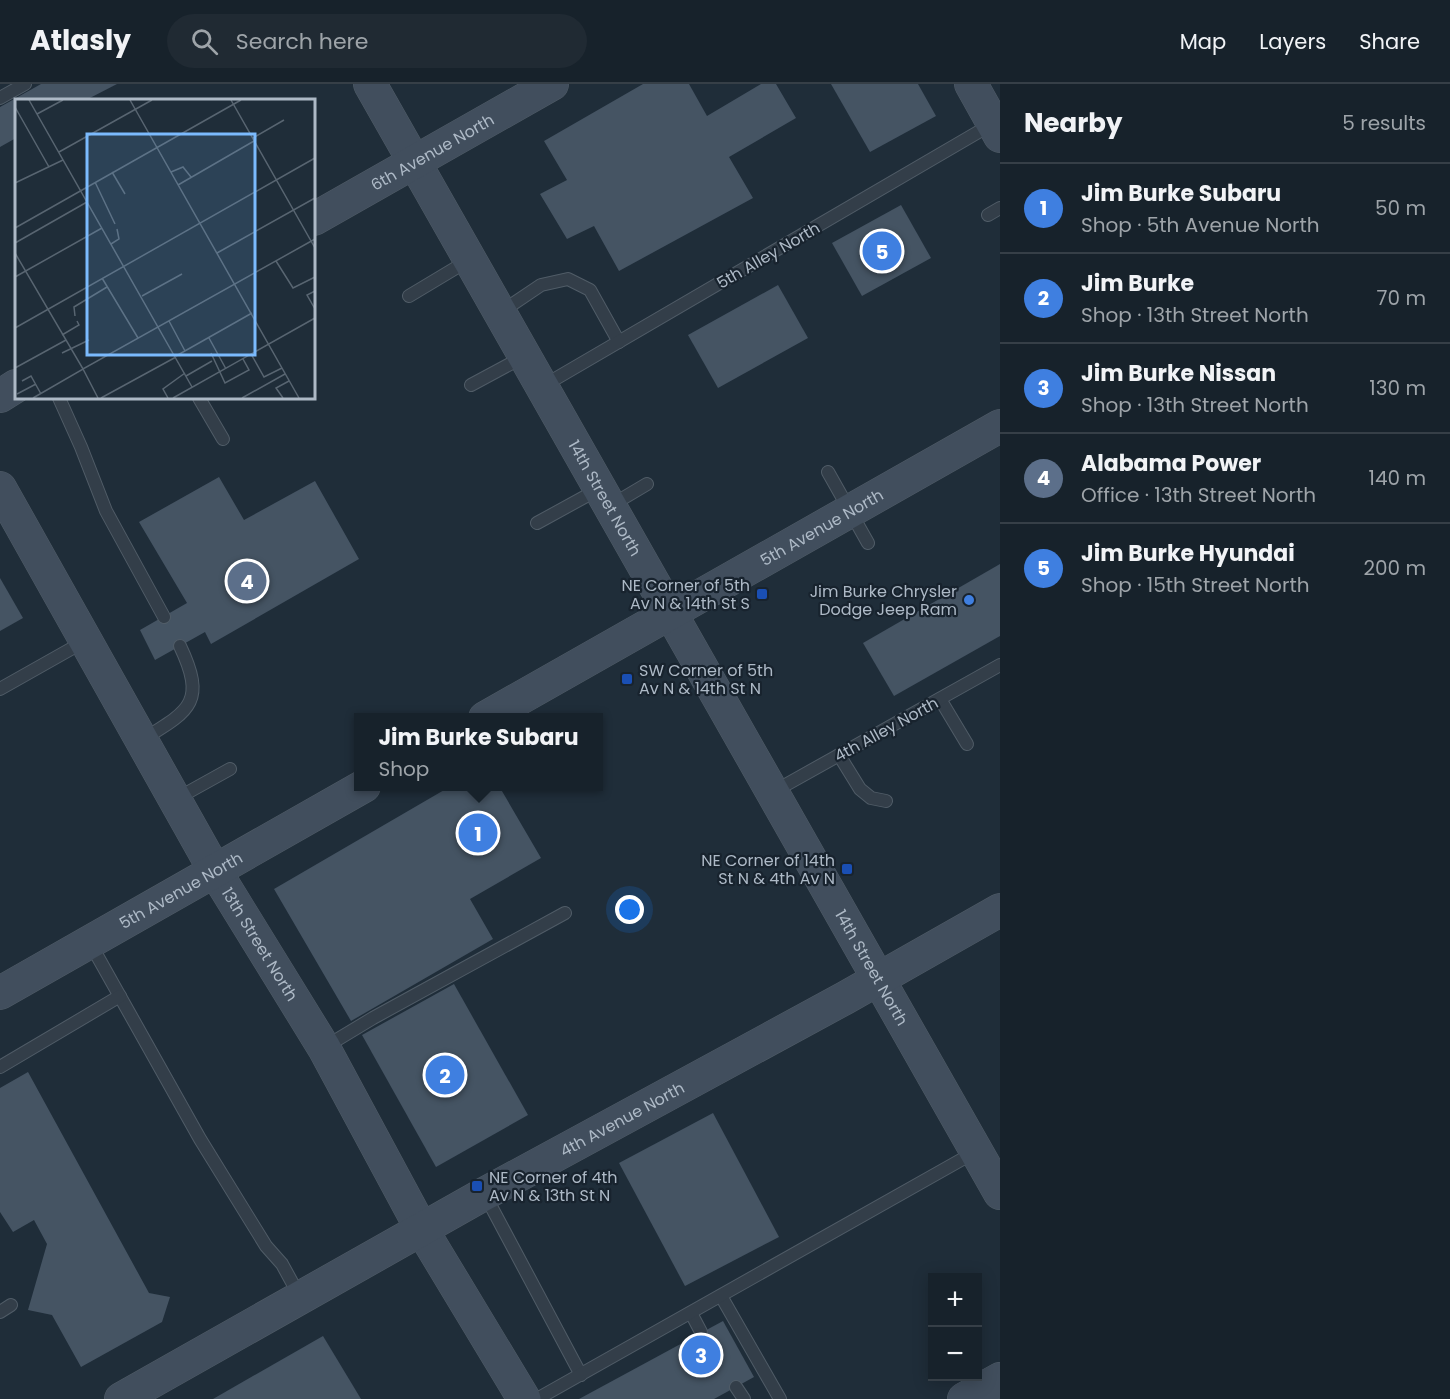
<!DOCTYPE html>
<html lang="en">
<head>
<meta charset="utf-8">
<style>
	:root { --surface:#17222b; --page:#202a33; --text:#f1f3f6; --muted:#9ea4a9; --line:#363f47; --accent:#8c9099 }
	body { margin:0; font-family:Poppins,sans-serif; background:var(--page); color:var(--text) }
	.controls { position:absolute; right:18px; bottom:18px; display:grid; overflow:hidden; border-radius:0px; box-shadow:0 3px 15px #0003 }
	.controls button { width:54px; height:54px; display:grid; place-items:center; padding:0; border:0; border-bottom:2px solid var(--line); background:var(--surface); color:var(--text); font:30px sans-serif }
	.you { position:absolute; left:630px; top:826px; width:21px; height:21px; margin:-15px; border:4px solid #fff; border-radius:50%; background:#1a73e8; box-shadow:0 0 0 9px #1a73e833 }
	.badge { display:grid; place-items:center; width:39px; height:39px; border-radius:50%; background:var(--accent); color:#fff; font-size:20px; font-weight:700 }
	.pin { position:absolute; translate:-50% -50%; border:3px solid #fff; box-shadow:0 2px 6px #0006 }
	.popup { position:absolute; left:354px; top:629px; width:249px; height:78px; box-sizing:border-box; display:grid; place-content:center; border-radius:0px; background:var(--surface); filter:drop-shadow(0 2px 4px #0005); font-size:20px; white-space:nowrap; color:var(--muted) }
	.popup b { font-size:22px; color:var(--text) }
	.popup::after { content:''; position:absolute; left:50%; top:100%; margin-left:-12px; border:12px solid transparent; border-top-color:var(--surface) }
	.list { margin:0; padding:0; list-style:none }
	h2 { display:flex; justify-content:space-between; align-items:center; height:78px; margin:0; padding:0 24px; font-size:26px }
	h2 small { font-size:20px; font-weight:400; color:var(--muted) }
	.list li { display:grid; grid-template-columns:39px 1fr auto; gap:18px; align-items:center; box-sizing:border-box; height:90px; padding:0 24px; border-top:2px solid var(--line) }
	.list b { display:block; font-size:22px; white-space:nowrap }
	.list p { margin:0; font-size:20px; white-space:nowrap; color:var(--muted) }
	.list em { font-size:20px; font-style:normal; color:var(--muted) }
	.icon { flex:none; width:33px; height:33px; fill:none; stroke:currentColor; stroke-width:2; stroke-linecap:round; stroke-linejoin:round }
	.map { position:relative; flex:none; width:1000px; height:1315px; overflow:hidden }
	header { display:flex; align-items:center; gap:36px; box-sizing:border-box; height:84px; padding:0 30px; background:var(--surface); border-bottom:2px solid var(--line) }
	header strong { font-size:28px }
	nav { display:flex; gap:33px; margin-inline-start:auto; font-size:21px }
	.search { width:420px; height:54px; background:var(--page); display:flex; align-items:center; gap:15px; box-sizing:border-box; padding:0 21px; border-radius:33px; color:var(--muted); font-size:22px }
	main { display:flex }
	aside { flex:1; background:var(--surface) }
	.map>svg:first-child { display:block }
</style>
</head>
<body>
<header>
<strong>Atlasly</strong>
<div class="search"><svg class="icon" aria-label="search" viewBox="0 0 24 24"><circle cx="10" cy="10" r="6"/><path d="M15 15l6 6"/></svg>Search here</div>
<nav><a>Map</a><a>Layers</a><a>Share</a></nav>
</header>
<main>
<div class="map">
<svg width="1000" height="1315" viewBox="0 0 1000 1315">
	<rect width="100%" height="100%" fill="#1f2d39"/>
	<g fill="#455463">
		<path d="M41,0H117L86,16H16V54L0,63V23Z"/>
		<path d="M643,0H689L707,32L761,0H776L796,34L729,73L753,114L619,187L594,142L567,155L540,110L567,96L544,57Z"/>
		<path d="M831,0H918L936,32L870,68Z"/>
		<path d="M901,121L931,174L862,212L832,159Z"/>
		<path d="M778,201L808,254L718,304L688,251Z"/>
		<path d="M219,393L244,436L315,397L359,475L211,560L205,548L155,576L140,546L187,519L139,438Z"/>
		<path d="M1000,480V552L894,612L863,559Z"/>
		<path d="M0,494L23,534L0,547Z"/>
		<path d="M451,702H499L541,774L470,815L493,855L351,937L274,805Z"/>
		<path d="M454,900L528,1031L436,1083L362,951Z"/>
		<path d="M28,988L149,1209L170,1213L162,1238L81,1283L52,1231L28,1226L47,1160L34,1136L13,1148L0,1128V1004Z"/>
		<path d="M713,1029L779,1153L685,1202L619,1079Z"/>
		<path d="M723,1237L754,1293L714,1315H579Z"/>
		<path d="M323,1252L361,1315H213Z"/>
	</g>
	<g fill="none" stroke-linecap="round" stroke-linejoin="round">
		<g stroke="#505c67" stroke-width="14">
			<g id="lane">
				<path d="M0,14L25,0"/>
				<path d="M988,131L1000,124"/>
				<path d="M409,212L469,176"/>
				<path d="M501,228L541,201L568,195L590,206L619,258"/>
				<path d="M471,301L523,273"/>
				<path d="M543,302L992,40"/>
				<path d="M59,314L81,363L106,427L164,533"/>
				<path d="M199,314L223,355"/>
				<path d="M828,388L868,459"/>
				<path d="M610,422L647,400"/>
				<path d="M537,439L599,405"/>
				<path d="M0,605L85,557"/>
				<path d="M940,615L967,660"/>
				<path d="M142,656C189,627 207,619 180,562"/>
				<path d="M839,671L860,705L871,714L886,717"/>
				<path d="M773,708L1000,581"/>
				<path d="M176,715L230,685"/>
				<path d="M90,859L200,1055L266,1162L282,1180L300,1213"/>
				<path d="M325,963L373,934L565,829"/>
				<path d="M0,983L120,912"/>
				<path d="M485,1111L581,1291"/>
				<path d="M721,1212L780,1315"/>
				<path d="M0,1228L11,1221"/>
				<path d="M691,1229L701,1248"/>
				<path d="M736,1303L744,1315"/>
				<path d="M537,1315L975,1068"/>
			</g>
		</g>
		<g stroke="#505c67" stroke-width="34">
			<g id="secondary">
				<path id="s1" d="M370,0L1000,1109"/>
				<path d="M971,0L1000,52"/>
				<path id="s2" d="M314,135L552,0"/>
				<path d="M0,312L16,302"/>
				<path id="s3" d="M0,404L215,787L324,964L422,1146L524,1315"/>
				<path id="s4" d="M485,634L1000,342"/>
				<path id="s5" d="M0,909L364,702"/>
				<path id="s6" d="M121,1315L484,1110L845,914L1000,826"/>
				<path d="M964,1315L1000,1295"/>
			</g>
		</g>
		<use href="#lane" stroke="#333e49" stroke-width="12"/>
		<use href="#secondary" stroke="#414e5d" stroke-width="33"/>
	</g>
	<g fill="#1a4fb4" stroke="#18232e" stroke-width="2">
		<rect x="756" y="504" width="12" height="12" rx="3"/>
		<rect x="621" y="589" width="12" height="12" rx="3"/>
		<rect x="841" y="779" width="12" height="12" rx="3"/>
		<rect x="471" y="1096" width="12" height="12" rx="3"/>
	</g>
	<circle fill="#3f7fe0" stroke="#18232e" stroke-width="2" cx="969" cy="516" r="6"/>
	<g text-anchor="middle" stroke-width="4.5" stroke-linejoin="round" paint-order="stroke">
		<g font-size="16" fill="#adb9c6" stroke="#18232e">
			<text dy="6" stroke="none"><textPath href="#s2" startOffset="136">6th Avenue North</textPath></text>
			<text transform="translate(768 171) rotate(-30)" y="6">5th Alley North</text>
			<text dy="6" stroke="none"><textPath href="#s1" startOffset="476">14th Street North</textPath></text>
			<text dy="6" stroke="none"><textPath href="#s4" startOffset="387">5th Avenue North</textPath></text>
			<text transform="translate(886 645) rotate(-29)" y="6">4th Alley North</text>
			<text dy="6" stroke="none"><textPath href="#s5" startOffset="208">5th Avenue North</textPath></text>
			<text dy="6" stroke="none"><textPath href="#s3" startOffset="525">13th Street North</textPath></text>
			<text dy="6" stroke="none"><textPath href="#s1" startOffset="1016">14th Street North</textPath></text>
			<text dy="6" stroke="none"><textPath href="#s6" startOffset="574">4th Avenue North</textPath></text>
		</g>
		<g font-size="16" fill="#adb9c6" stroke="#18232e" text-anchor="end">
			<text x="750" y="507">NE Corner of 5th<tspan x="750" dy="18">Av N &amp; 14th St S</tspan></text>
			<text x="957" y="513">Jim Burke Chrysler<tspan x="957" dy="18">Dodge Jeep Ram</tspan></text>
			<text x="639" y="592" text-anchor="start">SW Corner of 5th<tspan x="639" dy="18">Av N &amp; 14th St N</tspan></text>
			<text x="835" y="782">NE Corner of 14th<tspan x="835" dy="18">St N &amp; 4th Av N</tspan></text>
			<text x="489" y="1099" text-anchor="start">NE Corner of 4th<tspan x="489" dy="18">Av N &amp; 13th St N</tspan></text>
		</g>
	</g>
	<g transform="translate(15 15)">
		<rect width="300" height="300" fill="#1f2d39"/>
		<path fill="none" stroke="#586571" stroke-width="1.5" d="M14,1L177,288M115,1L284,299M216,1L300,149M0,8L34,68M22,15L48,1M238,39L269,21M44,53L137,1M97,73L110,95M156,73L168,68L176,78M80,83L100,125M0,84L48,61M163,86L239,42M0,129L226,1M0,144L72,103M96,145L104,140L102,130M0,154L68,270L300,140M202,154L300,99M261,162L278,189L300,178M0,178L87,129M87,179L123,239M300,192L292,196L300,210M127,197L167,175M60,217L59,208L92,188M154,222L170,252M0,229L300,59M47,236L64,226L62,222M194,239L211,270M47,254L74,241M196,254L210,284L234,271L228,260M236,255L249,278L267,269M161,257L237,214M0,269L51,241M171,277L197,262M7,282L16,277L26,295M2,295L21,285M18,299L68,270L83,299M86,299L161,258M153,299L148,290L170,274M158,299L300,219M227,299L270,275M268,299L261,289L274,282"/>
		<path fill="#7bbafd" fill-opacity="0.15" stroke="#7bbafd" stroke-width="3" d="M72,35H240V256H72Z"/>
		<rect width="300" height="300" fill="none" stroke="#adb9c6" stroke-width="3"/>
	</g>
</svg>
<div class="controls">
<button>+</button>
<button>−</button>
</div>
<div class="you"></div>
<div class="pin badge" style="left:478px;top:749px;background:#3f7fe0">1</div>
<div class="popup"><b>Jim Burke Subaru</b>Shop</div>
<div class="pin badge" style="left:445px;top:991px;background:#3f7fe0">2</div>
<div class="pin badge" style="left:701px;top:1271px;background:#3f7fe0">3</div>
<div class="pin badge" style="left:247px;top:497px;background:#5c6f8a">4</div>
<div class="pin badge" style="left:882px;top:167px;background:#3f7fe0">5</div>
</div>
<aside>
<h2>Nearby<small>5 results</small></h2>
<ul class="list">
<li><span class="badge" style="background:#3f7fe0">1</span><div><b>Jim Burke Subaru</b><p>Shop · 5th Avenue North</p></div><em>50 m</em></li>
<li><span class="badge" style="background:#3f7fe0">2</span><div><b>Jim Burke</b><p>Shop · 13th Street North</p></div><em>70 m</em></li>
<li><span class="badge" style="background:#3f7fe0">3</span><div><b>Jim Burke Nissan</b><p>Shop · 13th Street North</p></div><em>130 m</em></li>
<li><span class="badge" style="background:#5c6f8a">4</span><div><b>Alabama Power</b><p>Office · 13th Street North</p></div><em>140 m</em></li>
<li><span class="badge" style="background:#3f7fe0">5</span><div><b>Jim Burke Hyundai</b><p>Shop · 15th Street North</p></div><em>200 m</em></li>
</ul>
</aside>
</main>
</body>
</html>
